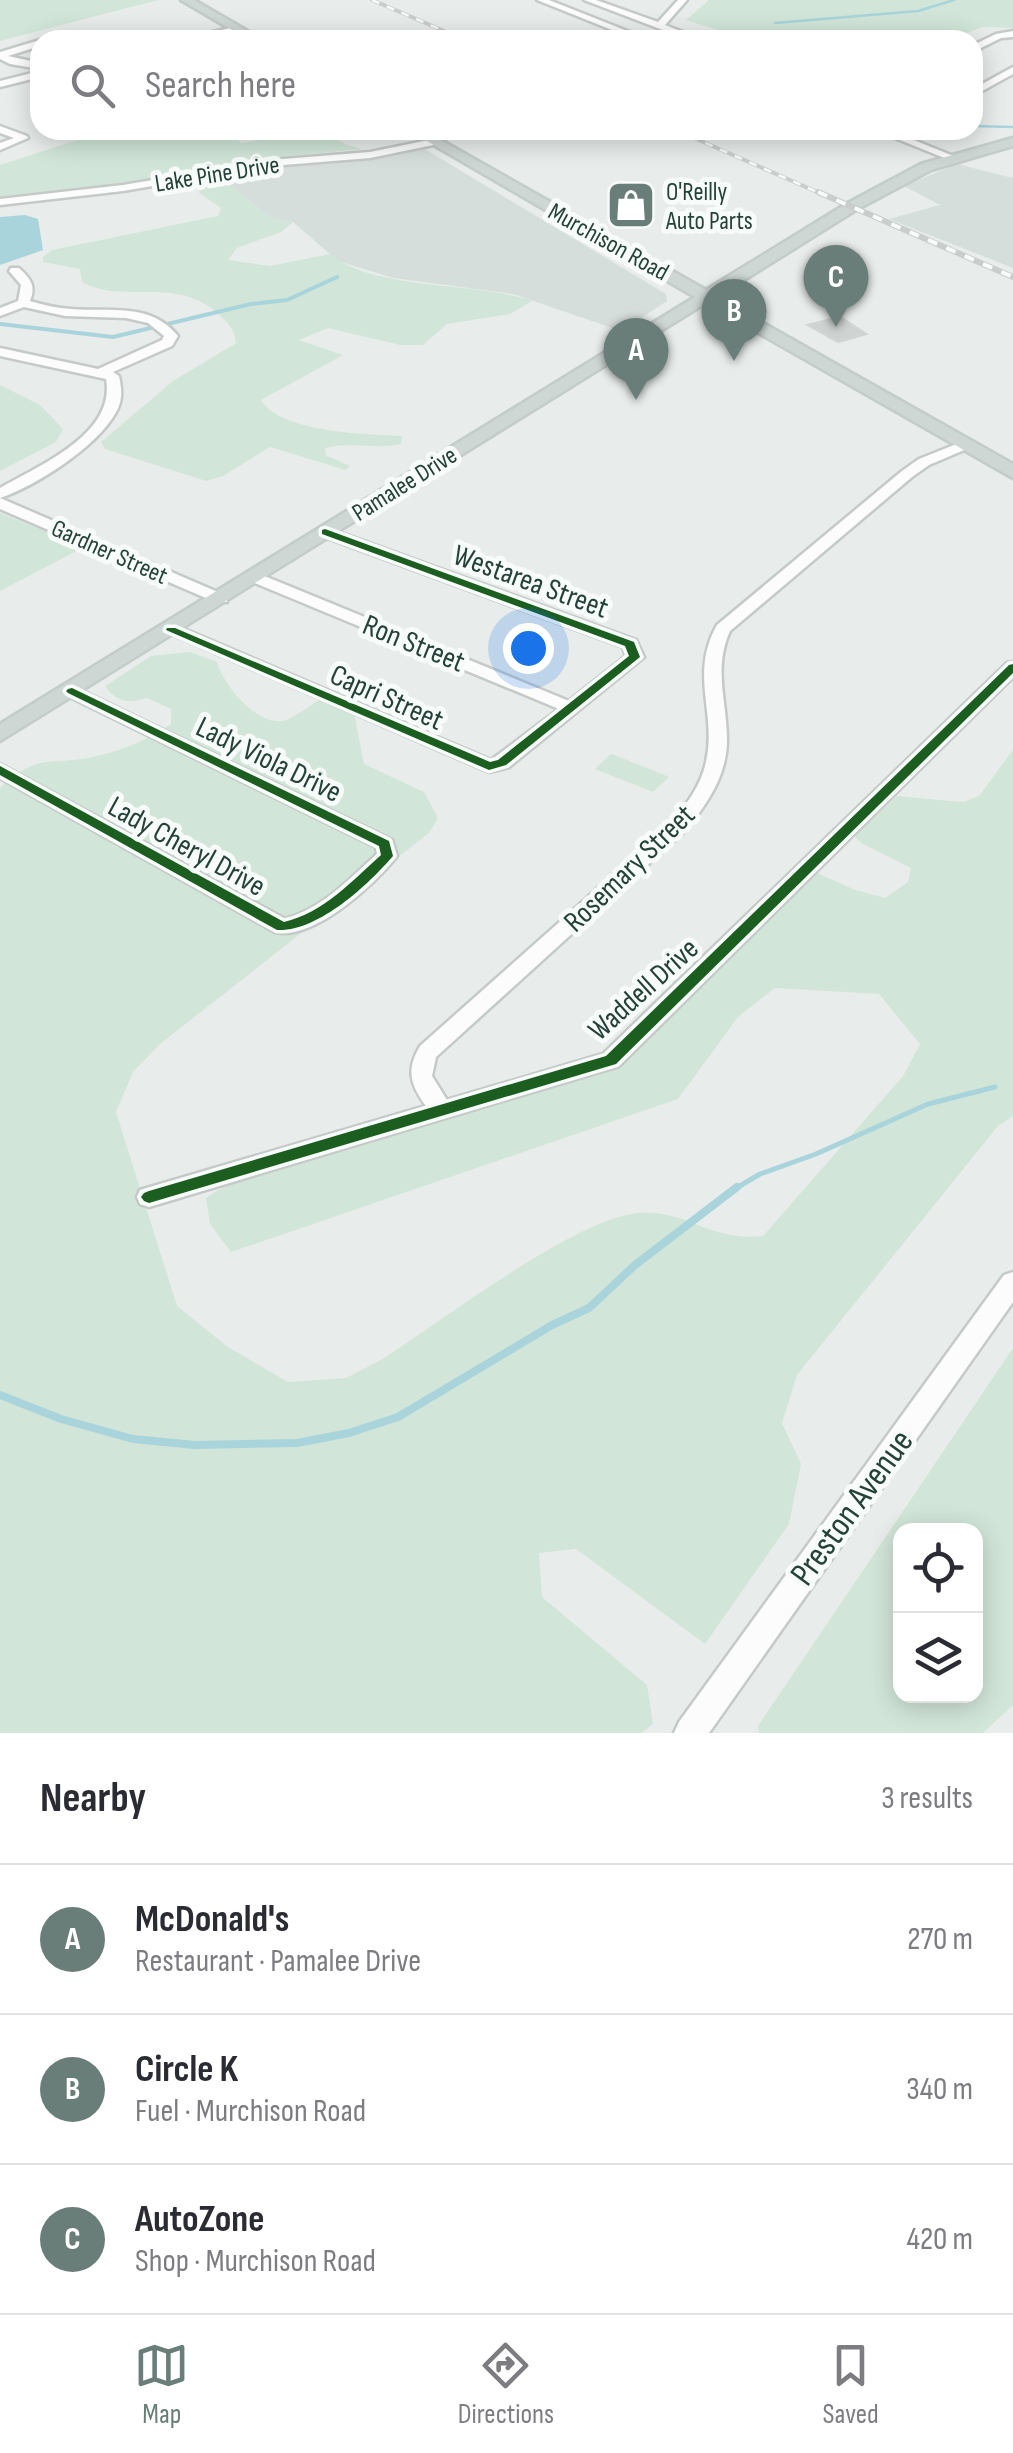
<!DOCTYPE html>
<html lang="en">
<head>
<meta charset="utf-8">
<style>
	:root { --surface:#fff; --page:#f7f7f7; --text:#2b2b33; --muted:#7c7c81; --line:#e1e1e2; --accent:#697e78 }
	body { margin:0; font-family:"Sofia Sans Condensed",sans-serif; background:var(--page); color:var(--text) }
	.controls { position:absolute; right:30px; bottom:30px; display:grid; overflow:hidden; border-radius:20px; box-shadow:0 5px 25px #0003 }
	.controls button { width:90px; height:90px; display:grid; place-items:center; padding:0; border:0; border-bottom:2px solid var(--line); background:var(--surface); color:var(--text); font:50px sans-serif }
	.you { position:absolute; left:528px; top:648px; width:35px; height:35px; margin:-25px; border:8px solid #fff; border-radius:50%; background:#1a73e8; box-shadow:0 0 0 15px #1a73e833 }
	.badge { display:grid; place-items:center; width:65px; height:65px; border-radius:50%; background:var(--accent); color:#fff; font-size:32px; font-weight:700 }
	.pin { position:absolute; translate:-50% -82px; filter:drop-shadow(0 2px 5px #0008) }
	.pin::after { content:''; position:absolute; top:52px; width:35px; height:30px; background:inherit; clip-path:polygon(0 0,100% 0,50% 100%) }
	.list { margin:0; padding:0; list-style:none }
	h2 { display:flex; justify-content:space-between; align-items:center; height:130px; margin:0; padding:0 40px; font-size:42px }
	h2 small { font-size:32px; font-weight:400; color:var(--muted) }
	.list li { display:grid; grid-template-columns:65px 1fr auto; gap:30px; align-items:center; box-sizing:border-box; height:150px; padding:0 40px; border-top:2px solid var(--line) }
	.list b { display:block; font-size:38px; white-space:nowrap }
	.list p { margin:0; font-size:32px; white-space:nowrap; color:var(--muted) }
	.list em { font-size:32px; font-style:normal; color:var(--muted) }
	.icon { flex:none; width:55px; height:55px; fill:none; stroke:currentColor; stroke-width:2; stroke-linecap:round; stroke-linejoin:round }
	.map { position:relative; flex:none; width:1013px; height:1733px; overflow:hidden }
	.search { position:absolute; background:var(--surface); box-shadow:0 5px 25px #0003; left:30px; right:30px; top:30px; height:110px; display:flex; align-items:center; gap:25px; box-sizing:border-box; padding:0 35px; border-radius:30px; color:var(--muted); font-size:38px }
	.sheet { height:580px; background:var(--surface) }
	nav { display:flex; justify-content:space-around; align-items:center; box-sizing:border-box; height:140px; border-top:2px solid var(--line); background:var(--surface); font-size:28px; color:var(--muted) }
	nav a { display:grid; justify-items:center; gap:5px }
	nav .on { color:var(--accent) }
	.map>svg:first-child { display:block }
</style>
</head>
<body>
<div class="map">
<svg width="1013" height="1733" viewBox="0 0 1013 1733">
	<rect width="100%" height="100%" fill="#e8edeb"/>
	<g fill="#d6dedb">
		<path d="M423,148L666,294L667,301L621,331L513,294L393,278L338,261L293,222L271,218L218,176Z"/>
		<path d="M957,164L1013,178V268L889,219L940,205L904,186Z"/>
	</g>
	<g fill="#d1e6d8" fill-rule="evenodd">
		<path d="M0,0H158L0,41Z"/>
		<path d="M709,0H1013V28L982,27L950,40H749L686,20Z"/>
		<path d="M108,130H264L237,139L241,143L320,130L347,145L363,149L255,159L118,185L0,198V165Z"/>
		<path d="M218,176L271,218L293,222L281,232L237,248L228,260L270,266L330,254C374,291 476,281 532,301L510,314L447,324L423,345H400L328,328L299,340L343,355L261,400C281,433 367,434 402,436L401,444C374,450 351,441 325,448L326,455L350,466L345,470L270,447L223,476L206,481L105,449L101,442L173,381L236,343C234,327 228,323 216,312C173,276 124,305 82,282L80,269L43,262V257L52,250L218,216L221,208L199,193L201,182Z"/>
		<path d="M0,385L40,405L63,429L56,442L0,471Z"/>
		<path d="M0,513L84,547L0,591Z"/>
		<path d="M190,652L217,662C223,685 259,729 286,720C298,715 311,705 322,698L354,713L364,764L424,792L438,818L429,833L160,1044L133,1072L116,1112L177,1306L228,1347L288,1382L346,1378L381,1360C439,1323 576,1218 638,1213C688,1209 709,1242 763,1236L903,1076L920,1044L879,994L775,988L738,1017L678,1099L231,1252L210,1224L206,1198L231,1182L623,1064L815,872L855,890L885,898L908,882L911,868L863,844L854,836L897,796L963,802L979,796L1013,750V1116L998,1126L797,1375L782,1423L801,1464L789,1524L705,1644L576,1549L539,1553L542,1597L647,1685L653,1724L641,1733H0V788C39,752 47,766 93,757C121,751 147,740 171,724V709L147,698C129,704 116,702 105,686L151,656Z"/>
		<path d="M611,754H612L669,777L653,792L595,769Z"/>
		<path d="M1013,1348V1705L983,1733H759L758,1726ZM900,1530H976V1696H900Z"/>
	</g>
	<path fill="#a9d4db" d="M25,215L38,219L43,250L0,265V217Z"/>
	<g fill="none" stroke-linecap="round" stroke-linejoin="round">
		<g stroke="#a9d4db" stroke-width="2.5">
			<path d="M775,23L918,11L954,0"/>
			<path d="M973,126L1013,127"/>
		</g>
		<path stroke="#a9d4db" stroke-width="4" d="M0,324L113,337L251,304L287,300L337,277"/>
		<path stroke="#a9d4db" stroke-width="5" d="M733,1190L760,1174L816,1154L928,1104L995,1087"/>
		<path stroke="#a9d4db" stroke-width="8" d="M0,1395L61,1419L133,1439L195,1445L297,1443L349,1433L398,1417L552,1325L589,1308L635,1265L737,1187"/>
	</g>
	<path fill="#cfd4d2" stroke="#d1d6d4" stroke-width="2.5" d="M840,317L866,334L838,342L808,325Z"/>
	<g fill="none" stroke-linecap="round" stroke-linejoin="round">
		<g stroke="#c5cac8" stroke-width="5">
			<g id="minor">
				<path d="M537,0H549L650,40H637Z"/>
				<path d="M584,0H596L658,22L678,0H687L665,25L703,40H689Z"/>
				<path d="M238,26L241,31L198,40H180Z"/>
				<path d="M1013,31V37L1001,38L973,52V45L996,34Z"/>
				<path d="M40,40V46L8,56L40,63V69L10,64L0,59V52Z"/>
				<path d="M1013,67V74L973,96V89Z"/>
				<path d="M40,71V77L0,87V81Z"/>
				<path d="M0,126L27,136L28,138L0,150V143L14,138L0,133Z"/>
				<path d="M875,130H889L956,157L947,159Z"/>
				<path d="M434,139L439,142L438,144L370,158L271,166L123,191L0,205V199L123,185L271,160L370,152Z"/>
				<path d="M11,268H19C31,279 36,286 30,301C43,305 57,308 71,309C109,312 151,302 178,336L172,346L113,372L119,376C122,390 123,401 115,414C96,447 36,486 0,498L227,596V602H215L0,509V488C40,465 116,434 106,379L0,356V348L98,369L162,340L164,336L148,323L126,318L65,316L24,307L0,316V308L18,301L21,285L9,271Z"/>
				<path d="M964,441L971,445L969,448L929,465L912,477L730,631C713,669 727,701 727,740C727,776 707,804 685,831L436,1057L432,1076L447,1100L603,1054L1007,663L1013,662V677L619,1066L149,1207L140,1204L137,1197L140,1190L426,1106C410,1084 406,1070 420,1046L671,823C686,805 701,786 706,762C717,713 689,674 717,625L902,471L919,459Z"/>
				<path d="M325,527L636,640L644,657L509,767L489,772L163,630L165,626H177L491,760L559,709L250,581V575H262L569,701L626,656L623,647L319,535L317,532Z"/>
				<path d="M72,686L392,840L397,856C375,884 313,941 275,932L0,778V764L285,919C322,909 349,880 377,854L376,847L66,695L63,691L66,687Z"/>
				<path d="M1013,1272V1302L709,1733H674L679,1722L1004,1275Z"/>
			</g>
		</g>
		<g stroke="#c3ccc9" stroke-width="5">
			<g id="major">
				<path d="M181,0H194L263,40H249Z"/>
				<path d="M408,130H423L706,290L846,204L921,164L1013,138V146L931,170L856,210L717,297L1013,464V478L706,303L0,741V724L695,297Z"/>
			</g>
		</g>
		<use href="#minor" fill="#fcfcfc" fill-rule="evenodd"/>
		<use href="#major" fill="#cfd7d5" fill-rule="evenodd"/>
		<g stroke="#c9cdcc" stroke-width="4">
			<g id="rail-far1">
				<path d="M372,0L465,40"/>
				<path d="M676,130L824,195"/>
			</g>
		</g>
		<g stroke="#c9cdcc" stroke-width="6">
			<path id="rail" d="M818,192L1013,277"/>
		</g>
		<use href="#rail-far1" stroke="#f7fbf9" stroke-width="2.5" stroke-dasharray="8" stroke-linecap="butt"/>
		<use href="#rail" stroke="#f7fbf9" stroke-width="4" stroke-dasharray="10" stroke-linecap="butt"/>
		<g stroke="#f7fbf9" stroke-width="7">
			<g id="cycleway">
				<path d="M325,529L634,642L640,657L506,765L489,770L166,630L167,628H175L490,762L498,760L629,656L625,646L322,534V530Z"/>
				<path d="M1013,664V673L616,1064L149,1203L144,1201L141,1197L144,1193L149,1191L606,1056L1009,665Z"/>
				<path d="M72,688L389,841L393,856C368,885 318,932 277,930L0,775V766L284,922C323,913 352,881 381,855L379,846L68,693L66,691L68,689Z"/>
			</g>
		</g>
		<use href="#cycleway" fill="#1b5e20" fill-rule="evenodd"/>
	</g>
	<defs>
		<g id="shop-square" transform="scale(2.5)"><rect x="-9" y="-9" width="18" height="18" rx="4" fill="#697e78" stroke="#f7fbf9"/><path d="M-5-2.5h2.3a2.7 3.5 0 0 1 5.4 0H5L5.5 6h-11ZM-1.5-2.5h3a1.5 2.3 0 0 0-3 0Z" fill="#fff"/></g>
	</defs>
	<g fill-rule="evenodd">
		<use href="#shop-square" x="631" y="205"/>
	</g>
	<g text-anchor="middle" stroke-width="10" stroke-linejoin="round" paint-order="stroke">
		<g font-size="25" fill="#24423a" stroke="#f7fbf9">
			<text transform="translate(217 173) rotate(-9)" y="9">Lake Pine Drive</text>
			<text transform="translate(609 241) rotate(29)" y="9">Murchison Road</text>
			<text transform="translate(404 483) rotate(-32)" y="9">Pamalee Drive</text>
			<text transform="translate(110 551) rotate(24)" y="9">Gardner Street</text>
		</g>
		<g font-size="25" fill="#24423a" stroke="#f7fbf9" text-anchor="start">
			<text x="666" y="200">O'Reilly<tspan x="666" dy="29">Auto Parts</tspan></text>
		</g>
		<g font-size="30" fill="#24423a" stroke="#f7fbf9">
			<text transform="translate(531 581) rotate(20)" y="10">Westarea Street</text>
			<text transform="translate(414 643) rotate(22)" y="10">Ron Street</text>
			<text transform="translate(387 697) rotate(24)" y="10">Capri Street</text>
			<text transform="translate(269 759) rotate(26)" y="10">Lady Viola Drive</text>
			<text transform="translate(187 846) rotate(29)" y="10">Lady Cheryl Drive</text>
			<text transform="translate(629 868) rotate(-44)" y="10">Rosemary Street</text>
			<text transform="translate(643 989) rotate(-42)" y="10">Waddell Drive</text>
		</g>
		<g font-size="35" fill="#24423a" stroke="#f7fbf9">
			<text transform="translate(851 1507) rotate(-54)" y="12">Preston Avenue</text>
		</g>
	</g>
</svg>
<div class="controls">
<button><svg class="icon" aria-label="locate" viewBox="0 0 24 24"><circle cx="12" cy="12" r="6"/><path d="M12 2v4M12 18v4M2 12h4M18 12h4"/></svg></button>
<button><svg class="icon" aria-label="layers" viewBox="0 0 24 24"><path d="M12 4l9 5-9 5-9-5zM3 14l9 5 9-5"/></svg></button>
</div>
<div class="you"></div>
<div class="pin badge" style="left:636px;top:400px">A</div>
<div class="pin badge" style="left:734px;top:361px">B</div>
<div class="pin badge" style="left:836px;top:327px">C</div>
<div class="search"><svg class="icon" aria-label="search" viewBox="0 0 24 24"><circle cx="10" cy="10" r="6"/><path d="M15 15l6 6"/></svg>Search here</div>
</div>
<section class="sheet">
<h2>Nearby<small>3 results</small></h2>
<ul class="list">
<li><span class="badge">A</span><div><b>McDonald's</b><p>Restaurant · Pamalee Drive</p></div><em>270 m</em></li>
<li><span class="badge">B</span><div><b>Circle K</b><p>Fuel · Murchison Road</p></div><em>340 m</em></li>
<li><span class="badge">C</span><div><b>AutoZone</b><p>Shop · Murchison Road</p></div><em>420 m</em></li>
</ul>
</section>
<nav>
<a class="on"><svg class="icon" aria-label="map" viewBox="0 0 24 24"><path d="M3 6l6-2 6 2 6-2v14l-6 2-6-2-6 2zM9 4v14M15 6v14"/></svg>Map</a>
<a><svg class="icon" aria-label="directions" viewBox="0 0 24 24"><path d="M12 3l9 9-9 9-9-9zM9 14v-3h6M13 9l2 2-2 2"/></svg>Directions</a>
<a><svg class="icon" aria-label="saved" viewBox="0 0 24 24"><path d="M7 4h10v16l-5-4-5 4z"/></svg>Saved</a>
</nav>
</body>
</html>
